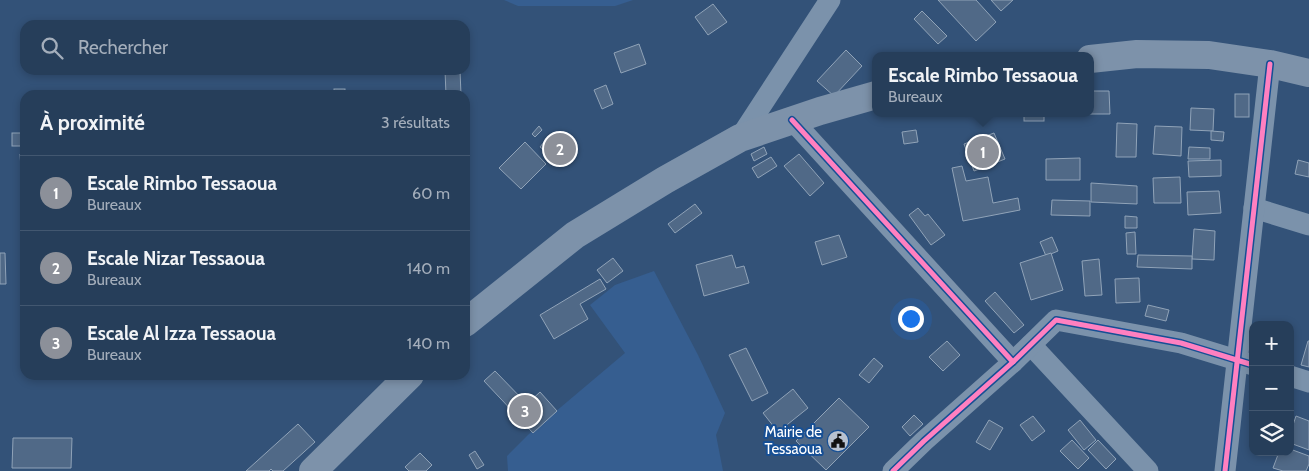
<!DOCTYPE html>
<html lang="fr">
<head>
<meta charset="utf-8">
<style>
	:root { --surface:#263e5a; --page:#2e4560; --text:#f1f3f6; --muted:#a4aebb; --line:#425770; --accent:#8c9099 }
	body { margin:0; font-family:Cabin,sans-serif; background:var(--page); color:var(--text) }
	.controls { position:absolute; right:15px; bottom:15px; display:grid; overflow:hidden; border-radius:10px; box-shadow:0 2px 8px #0003 }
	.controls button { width:45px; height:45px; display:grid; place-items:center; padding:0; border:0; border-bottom:1px solid var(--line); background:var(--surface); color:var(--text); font:25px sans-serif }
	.you { position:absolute; left:910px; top:318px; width:18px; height:18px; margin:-12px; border:4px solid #fff; border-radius:50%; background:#1a73e8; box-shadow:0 0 0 8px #1a73e833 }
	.badge { display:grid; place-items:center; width:32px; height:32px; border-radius:50%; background:var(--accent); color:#fff; font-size:16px; font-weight:700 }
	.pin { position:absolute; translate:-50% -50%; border:2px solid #fff; box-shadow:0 1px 5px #0006 }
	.popup { position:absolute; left:872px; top:52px; width:222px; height:65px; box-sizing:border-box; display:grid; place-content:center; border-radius:10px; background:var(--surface); filter:drop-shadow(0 1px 4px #0005); font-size:16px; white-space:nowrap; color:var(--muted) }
	.popup b { font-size:19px; color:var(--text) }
	.popup::after { content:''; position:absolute; left:50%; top:100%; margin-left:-10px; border:10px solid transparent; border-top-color:var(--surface) }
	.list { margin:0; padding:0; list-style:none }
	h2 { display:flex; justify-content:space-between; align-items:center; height:65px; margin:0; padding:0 20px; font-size:21px }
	h2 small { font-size:16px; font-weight:400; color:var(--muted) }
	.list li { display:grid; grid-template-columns:32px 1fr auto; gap:15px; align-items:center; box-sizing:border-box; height:75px; padding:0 20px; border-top:1px solid var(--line) }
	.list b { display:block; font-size:19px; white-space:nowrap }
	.list p { margin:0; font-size:16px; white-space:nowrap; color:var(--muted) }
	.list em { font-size:16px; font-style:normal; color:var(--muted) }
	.icon { flex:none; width:28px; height:28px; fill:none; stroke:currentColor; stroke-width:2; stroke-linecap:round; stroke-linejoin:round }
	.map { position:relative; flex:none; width:1309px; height:471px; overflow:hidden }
	.search { position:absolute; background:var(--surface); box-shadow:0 2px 8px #0003; left:20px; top:20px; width:450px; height:55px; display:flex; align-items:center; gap:12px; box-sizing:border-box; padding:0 18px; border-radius:15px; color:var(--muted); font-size:19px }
	.panel { position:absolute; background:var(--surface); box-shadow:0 2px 8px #0003; left:20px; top:90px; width:450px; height:290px; border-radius:15px }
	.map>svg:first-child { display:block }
</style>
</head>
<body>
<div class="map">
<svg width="1309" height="471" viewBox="0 0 1309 471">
	<rect width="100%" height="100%" fill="#335278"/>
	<g fill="#365e90">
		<path d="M504,0H633L615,6H518Z"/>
		<path d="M654,271L698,355L725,413L716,435L723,471H508L507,456L529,434L625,353L590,305L615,285Z"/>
	</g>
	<g fill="#506987" stroke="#90a3b8">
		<path d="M938,0H976L996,22L976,41Z"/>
		<path d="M991,0H1013L1001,11Z"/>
		<path d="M713,4L727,22L708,35L695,17Z"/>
		<path d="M922,11L947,36L938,44L914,19Z"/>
		<path d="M368,21L409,23V25H368Z"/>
		<path d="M639,44L646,64L621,73L614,53Z"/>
		<path d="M846,50L862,66L834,96L817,81Z"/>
		<path d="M445,70H460L461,95H446Z"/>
		<path d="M606,85L613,104L602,109L594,90Z"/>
		<rect x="334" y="89" width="11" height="6"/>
		<path d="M1090,91H1109L1110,114H1077L1090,113Z"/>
		<rect x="1235" y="94" width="14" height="23"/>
		<path d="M1191,108L1214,109L1213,131L1190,130Z"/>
		<rect x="1024" y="113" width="20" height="8"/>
		<path d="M1117,123L1137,124L1136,157H1116Z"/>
		<path d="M539,126L542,130L535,137L532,134Z"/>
		<path d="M1155,126L1182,127L1181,156L1153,154Z"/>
		<path d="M916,130L918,142L904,144L902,132Z"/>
		<path d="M1211,131L1224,132L1223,141L1211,140Z"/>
		<rect x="12" y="133" width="13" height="13"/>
		<path d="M994,133L1005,159L974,171L964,144Z"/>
		<path d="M547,138L559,148L553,157L540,147Z"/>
		<path d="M525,142L546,164L521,189L499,168Z"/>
		<path d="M764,147L767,154L754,161L751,154Z"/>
		<path d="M1189,147L1210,148V159H1188Z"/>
		<path d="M20,154H25V168H21Z"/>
		<path d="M799,154L824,183L810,196L784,166Z"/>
		<path d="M771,157L777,166L758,178L752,168Z"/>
		<path d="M1080,158V180H1046V159Z"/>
		<path d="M1221,160V176L1189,177L1188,161Z"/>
		<path d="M1298,160L1309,163V177L1295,174Z"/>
		<path d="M962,166L966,181L988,177L993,203L1018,198L1020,210L963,221L952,168Z"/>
		<path d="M1180,177L1181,203H1154L1153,178Z"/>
		<path d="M1091,183L1137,186V204L1091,202Z"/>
		<path d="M1219,191L1221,213L1188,215L1187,192Z"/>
		<path d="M1052,200L1090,201V216L1051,215Z"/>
		<path d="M695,204L702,213L675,233L668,224Z"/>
		<path d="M918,208L925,216L928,214L945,235L931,245L909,215Z"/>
		<path d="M1125,216L1137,217V228H1125Z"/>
		<path d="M1194,229L1215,231L1214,260L1192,259Z"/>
		<path d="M1135,232L1136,254H1127L1126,233Z"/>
		<path d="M839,235L847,257L822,265L815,242Z"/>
		<path d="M1052,237L1058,251L1046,256L1040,242Z"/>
		<path d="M0,253H5L6,284H0Z"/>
		<path d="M1051,253L1063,290L1031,300L1020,263Z"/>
		<path d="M732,255L736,268L744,266L749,283L704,296L696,265Z"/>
		<path d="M1138,255L1192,256V269L1137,267Z"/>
		<path d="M613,258L623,271L607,283L597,270Z"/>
		<path d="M1099,259L1102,295L1085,296L1082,261Z"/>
		<path d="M1139,278L1140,302L1116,303L1115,279Z"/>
		<path d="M600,279L606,289L580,304L588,319L554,339L540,315Z"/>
		<path d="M995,292L1024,325L1014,333L985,301Z"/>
		<path d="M1148,305L1169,310L1166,321L1145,316Z"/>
		<path d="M947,341L960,355L943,371L929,357Z"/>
		<path d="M1308,341H1309V367L1301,365Z"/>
		<path d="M746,348L768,393L752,401L729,355Z"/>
		<path d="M874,358L883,366L869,383L859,375Z"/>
		<path d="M495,371L527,404L540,392L557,411L533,433L484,381Z"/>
		<path d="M793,389L808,408L778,432L763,413Z"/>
		<path d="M839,398L869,427L826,470L796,441Z"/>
		<path d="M914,415L923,424L910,436L902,427Z"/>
		<path d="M1033,416L1045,431L1032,441L1020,425Z"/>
		<path d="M1296,416L1309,421V450L1290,443V424L1293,425Z"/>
		<path d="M989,420L1003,428L990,450L976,442Z"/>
		<path d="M1080,420L1096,440L1084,450L1068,430Z"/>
		<path d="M298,424L315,442L283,471H273L271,469L269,471H246Z"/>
		<path d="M13,438H72L71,468H12Z"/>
		<path d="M1072,440L1089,458L1078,469L1060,451Z"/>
		<path d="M1098,440L1116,459L1106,469L1088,450Z"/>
		<path d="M1290,449L1309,456V464L1306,471H1283L1273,468L1279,452H1290Z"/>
		<path d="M475,451L484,465L477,469L469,455Z"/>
		<path d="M420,453L432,465L426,471H409L405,467Z"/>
	</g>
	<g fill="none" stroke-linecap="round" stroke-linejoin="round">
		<g stroke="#7b92ab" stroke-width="21">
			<path d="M792,120L1013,362"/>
			<path d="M740,138L830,0"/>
			<path d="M1254,208L1309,225"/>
			<path d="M1031,345L1148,471"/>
			<path d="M1290,376L1309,382"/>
			<path d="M893,471L924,441L1013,362L1056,320L1181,343L1253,365"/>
			<path d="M1225,471L1270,64"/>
		</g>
		<g stroke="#7d92aa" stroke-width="28">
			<path d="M1090,59L1137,54L1209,55L1270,64L1309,73"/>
			<path d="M465,323L575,235L665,180L740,138L820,111L876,95"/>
			<path d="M313,471L410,375"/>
		</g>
		<g stroke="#164f95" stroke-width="8">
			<g id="cycleway">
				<path d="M792,120L1013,362"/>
				<path d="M893,471L924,441L1013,362L1056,320L1181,343L1253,365"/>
				<path d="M1225,471L1270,64"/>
			</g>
		</g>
		<use href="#cycleway" stroke="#ff80c0" stroke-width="5"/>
	</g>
	<defs>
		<g id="civic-disc" transform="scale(1.125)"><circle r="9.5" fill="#b8c2d0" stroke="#164f95"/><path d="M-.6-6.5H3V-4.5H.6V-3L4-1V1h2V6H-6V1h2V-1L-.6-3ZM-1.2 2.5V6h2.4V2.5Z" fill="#111"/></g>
	</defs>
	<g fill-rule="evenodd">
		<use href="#civic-disc" x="838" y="441"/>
	</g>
	<g text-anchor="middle" stroke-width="4" stroke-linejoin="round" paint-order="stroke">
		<g font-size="15" fill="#fff" stroke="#164f95" text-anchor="end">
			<text x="822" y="437">Mairie de<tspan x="822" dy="17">Tessaoua</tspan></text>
		</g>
	</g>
</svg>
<div class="controls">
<button>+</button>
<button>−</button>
<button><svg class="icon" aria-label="layers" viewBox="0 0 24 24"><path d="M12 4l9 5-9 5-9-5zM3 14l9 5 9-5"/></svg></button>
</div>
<div class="you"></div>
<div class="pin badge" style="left:983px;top:152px">1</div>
<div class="popup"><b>Escale Rimbo Tessaoua</b>Bureaux</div>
<div class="pin badge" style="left:560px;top:149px">2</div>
<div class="pin badge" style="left:525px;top:411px">3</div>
<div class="search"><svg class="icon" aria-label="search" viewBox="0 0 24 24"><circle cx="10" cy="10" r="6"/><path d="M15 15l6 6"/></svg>Rechercher</div>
<section class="panel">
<h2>À proximité<small>3 résultats</small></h2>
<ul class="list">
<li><span class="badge">1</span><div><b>Escale Rimbo Tessaoua</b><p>Bureaux</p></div><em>60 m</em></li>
<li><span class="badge">2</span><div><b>Escale Nizar Tessaoua</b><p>Bureaux</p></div><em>140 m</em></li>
<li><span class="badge">3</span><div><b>Escale Al Izza Tessaoua</b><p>Bureaux</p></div><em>140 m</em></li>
</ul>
</section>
</div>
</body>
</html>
